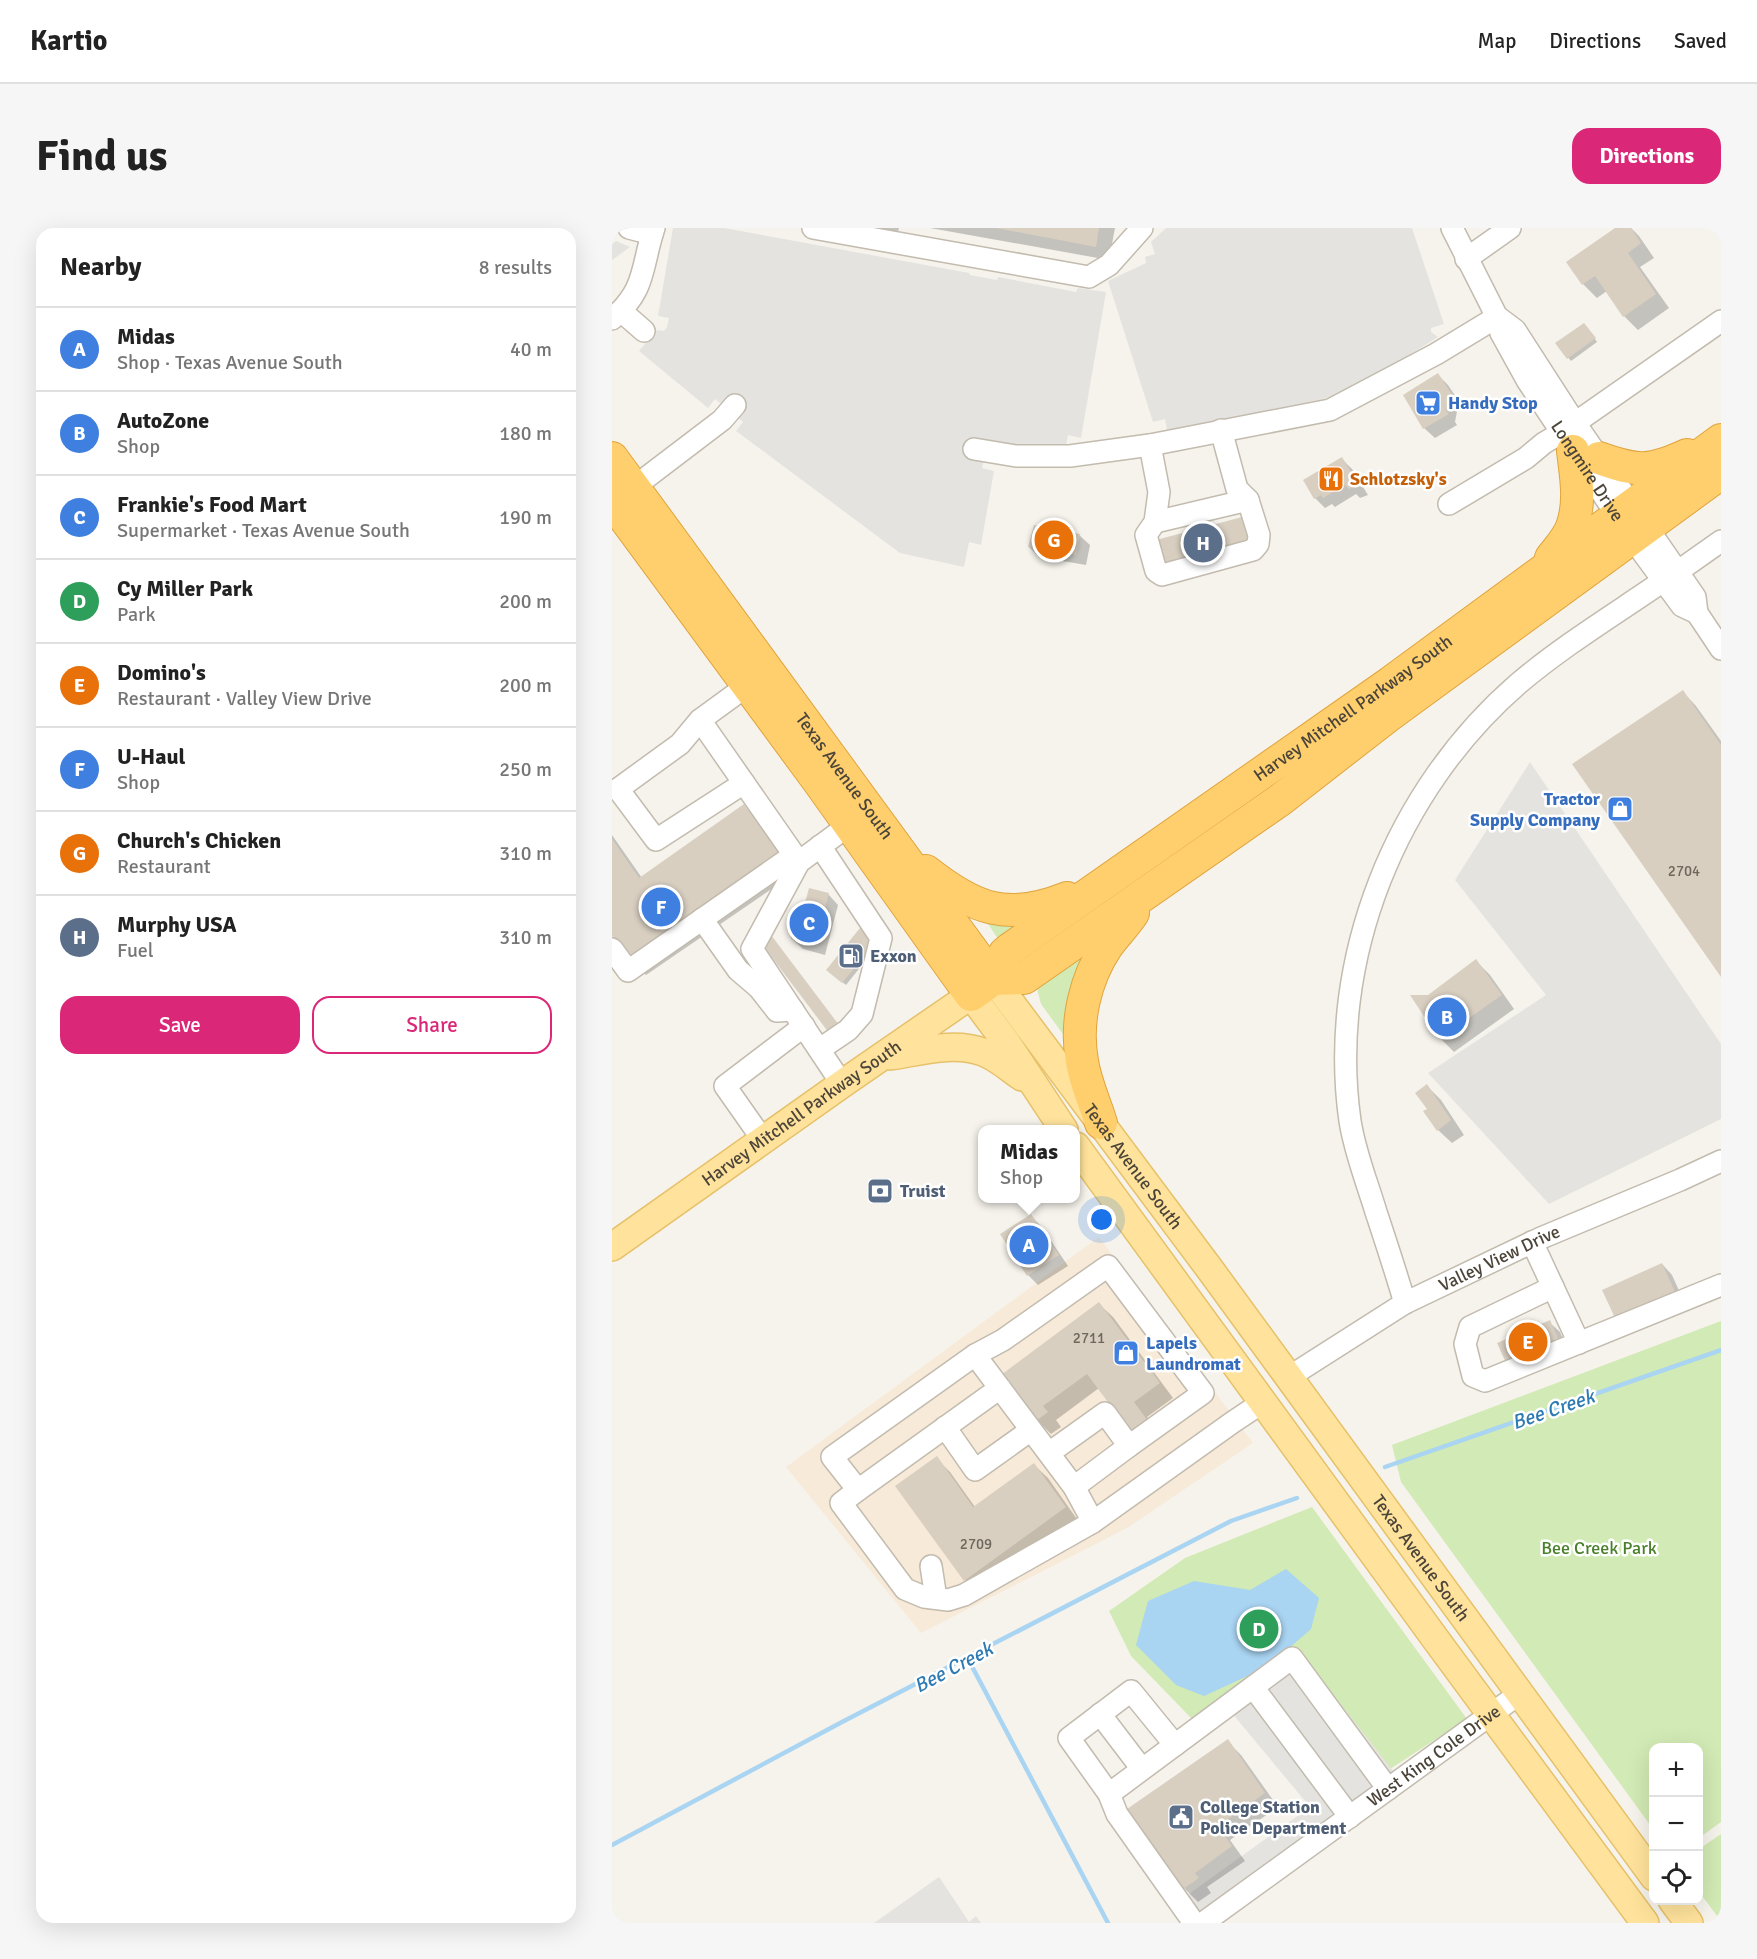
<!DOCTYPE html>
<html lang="en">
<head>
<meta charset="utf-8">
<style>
	:root { --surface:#fff; --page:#f6f6f6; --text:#222; --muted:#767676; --line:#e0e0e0; --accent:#db2777 }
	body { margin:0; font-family:Signika,sans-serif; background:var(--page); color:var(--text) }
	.controls { position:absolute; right:18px; bottom:18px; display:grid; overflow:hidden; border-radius:12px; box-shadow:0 6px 24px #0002 }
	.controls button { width:54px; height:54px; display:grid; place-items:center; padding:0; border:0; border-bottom:2px solid var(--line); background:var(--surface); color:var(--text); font:30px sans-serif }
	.you { position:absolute; left:490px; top:992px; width:21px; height:21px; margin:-15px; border:4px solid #fff; border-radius:50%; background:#1a73e8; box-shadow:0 0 0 9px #1a73e833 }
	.badge { display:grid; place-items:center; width:39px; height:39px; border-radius:50%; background:var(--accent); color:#fff; font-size:20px; font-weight:700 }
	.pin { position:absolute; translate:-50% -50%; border:3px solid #fff; box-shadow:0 2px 6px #0006 }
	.popup { position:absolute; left:366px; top:897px; width:102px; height:78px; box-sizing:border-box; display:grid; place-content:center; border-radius:12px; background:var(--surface); filter:drop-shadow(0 2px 4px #0005); font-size:20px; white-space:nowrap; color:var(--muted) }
	.popup b { font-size:22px; color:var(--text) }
	.popup::after { content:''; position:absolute; left:50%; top:100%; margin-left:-12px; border:12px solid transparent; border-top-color:var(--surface) }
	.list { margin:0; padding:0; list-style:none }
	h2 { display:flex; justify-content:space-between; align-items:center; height:78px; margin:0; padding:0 24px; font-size:26px }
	h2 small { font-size:20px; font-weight:400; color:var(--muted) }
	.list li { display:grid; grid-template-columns:39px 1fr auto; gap:18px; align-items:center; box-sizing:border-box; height:84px; padding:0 24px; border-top:2px solid var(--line) }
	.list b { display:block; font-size:22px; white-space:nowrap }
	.list p { margin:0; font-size:20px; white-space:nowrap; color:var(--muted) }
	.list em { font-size:20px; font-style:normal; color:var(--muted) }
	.actions { display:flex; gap:12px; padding:18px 24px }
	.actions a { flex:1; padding:14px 0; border:2px solid var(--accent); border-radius:18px; text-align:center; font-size:21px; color:var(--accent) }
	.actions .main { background:var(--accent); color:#fff }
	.icon { flex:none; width:33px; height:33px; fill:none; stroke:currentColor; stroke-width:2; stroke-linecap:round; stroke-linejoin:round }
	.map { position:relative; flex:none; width:1109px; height:1695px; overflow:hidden; border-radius:18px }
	header { display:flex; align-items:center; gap:36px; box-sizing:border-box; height:84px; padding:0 30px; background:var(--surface); border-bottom:2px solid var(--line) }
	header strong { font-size:28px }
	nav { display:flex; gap:33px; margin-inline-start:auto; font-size:21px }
	.intro { display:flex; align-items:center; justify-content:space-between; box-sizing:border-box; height:144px; padding:0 36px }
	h1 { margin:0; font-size:42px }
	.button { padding:15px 27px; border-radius:18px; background:var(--accent); color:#fff; font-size:21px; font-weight:700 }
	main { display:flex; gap:36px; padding:0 36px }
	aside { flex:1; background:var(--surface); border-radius:18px; box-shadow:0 6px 24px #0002 }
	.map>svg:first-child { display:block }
</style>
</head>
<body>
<header>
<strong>Kartio</strong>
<nav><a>Map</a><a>Directions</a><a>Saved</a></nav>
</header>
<div class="intro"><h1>Find us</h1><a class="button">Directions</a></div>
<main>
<aside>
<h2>Nearby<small>8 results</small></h2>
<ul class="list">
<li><span class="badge" style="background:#3f7fe0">A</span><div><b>Midas</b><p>Shop · Texas Avenue South</p></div><em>40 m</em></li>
<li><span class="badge" style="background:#3f7fe0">B</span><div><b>AutoZone</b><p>Shop</p></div><em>180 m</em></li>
<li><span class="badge" style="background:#3f7fe0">C</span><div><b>Frankie's Food Mart</b><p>Supermarket · Texas Avenue South</p></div><em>190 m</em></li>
<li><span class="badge" style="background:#2e9e5b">D</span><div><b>Cy Miller Park</b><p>Park</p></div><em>200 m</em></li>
<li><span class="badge" style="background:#e8710a">E</span><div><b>Domino's</b><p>Restaurant · Valley View Drive</p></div><em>200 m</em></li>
<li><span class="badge" style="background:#3f7fe0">F</span><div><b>U-Haul</b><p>Shop</p></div><em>250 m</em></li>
<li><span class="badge" style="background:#e8710a">G</span><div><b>Church's Chicken</b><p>Restaurant</p></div><em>310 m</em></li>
<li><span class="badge" style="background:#5c6f8a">H</span><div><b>Murphy USA</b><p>Fuel</p></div><em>310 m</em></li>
</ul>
<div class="actions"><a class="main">Save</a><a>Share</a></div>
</aside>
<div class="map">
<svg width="1109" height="1695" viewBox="0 0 1109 1695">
	<rect width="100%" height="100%" fill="#f6f3ec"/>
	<path fill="#f7ead8" d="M487,1009L641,1215L515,1300L309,1405L174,1239Z"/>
	<g fill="#d2eab5">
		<path d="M421,688L386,711L373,691Z"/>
		<path d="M488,711L456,813L429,776L424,757Z"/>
		<path d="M1109,1093V1594L1087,1610L1086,1520H1042L1041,1601L789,1254L780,1217Z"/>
		<path d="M700,1279L855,1491L778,1541L684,1420L580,1491L519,1428L497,1383L573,1330Z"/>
		<path d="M1109,1606V1693L1087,1664V1621Z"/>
	</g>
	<g fill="#e5e3e0">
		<path d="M61,0H112L357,45L358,47L385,52L386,49L464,64L466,60L494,64L469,210L456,207L450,238L372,231L370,240L382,243L369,317L357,314L352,339L288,325L124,203L131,194L103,171L96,180L27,123L45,102L52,103L55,99L57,90L46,88Z"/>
		<path d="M554,0H800L832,96L819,100V104L826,109L770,144L723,168L647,185L555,202L553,191L541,194L496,53L534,35L533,29L543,26L539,14Z"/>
		<path d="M4,13L18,19L0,32V16Z"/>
		<path d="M918,534L1109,816V891L937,976L816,845L934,767L843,652Z"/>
		<path d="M684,1419L782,1544L582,1687L570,1671L698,1579L609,1472Z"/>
		<path d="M327,1649L357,1694L364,1688L369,1695H262Z"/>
	</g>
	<path fill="#a9d4f2" d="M674,1341L707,1370L699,1401L655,1439L592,1468L564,1457L524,1417L536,1373L582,1353L638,1362Z"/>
	<g fill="#0003">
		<path d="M246,0H287L285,7Z"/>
		<path d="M318,0H503L497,32Z"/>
		<path d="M1005,0H1019L1027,8L1042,30L1028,39L1057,80L1026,102L1012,88L995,63L985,70L971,56L956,34Z"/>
		<path d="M975,99L985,114L959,133L945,116Z"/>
		<path d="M826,147L836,157L850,178H846L843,194L845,197L823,210L812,200Z"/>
		<path d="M730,231L740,241L756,267L748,270L744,266L723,279L720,276L713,280L703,270Z"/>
		<path d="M630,291L632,294L639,320L556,343Z"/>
		<path d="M467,307L478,317L474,337L427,329L417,319Z"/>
		<path d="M1071,464L1084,478L1109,513V746Z"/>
		<path d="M132,578L146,592L183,645L34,747L20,733L0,706V607L30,650Z"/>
		<path d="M216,666L226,677L213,727L191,721L180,711L193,680Z"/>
		<path d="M266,717L234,757L219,745Z"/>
		<path d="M864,733L878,747L902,781L842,824L828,810Z"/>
		<path d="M815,858L829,872L852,907L840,915L826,902L817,881Z"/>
		<path d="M419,988L429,998L456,1038L426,1057L416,1047Z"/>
		<path d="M1050,1036L1060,1047L1073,1076L1005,1092Z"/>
		<path d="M487,1076L501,1089L561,1170L535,1189L548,1207L487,1160L444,1192L449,1199L439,1206L425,1192L391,1147Z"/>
		<path d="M937,1094L948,1104L956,1123L906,1146Z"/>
		<path d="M324,1230L338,1244L363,1279L422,1237L436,1250L467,1294L367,1366L353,1352Z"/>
		<path d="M615,1513L629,1527L666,1579L618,1612L633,1633L595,1659L599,1665L586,1674L572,1660L517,1581Z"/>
	</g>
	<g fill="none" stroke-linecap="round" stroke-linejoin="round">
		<g stroke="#a9d4f2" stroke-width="4.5">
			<path d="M773,1239L1109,1122"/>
			<path d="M355,1429L496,1695"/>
			<path d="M0,1617L230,1494L619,1293L685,1270"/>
		</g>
	</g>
	<g fill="#d8cfc1">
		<path d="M384,0H487L484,19Z"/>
		<path d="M1003,0H1019L1029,15L1016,25L1044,66L1011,89L983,48L970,57L954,34Z"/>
		<path d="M972,95L984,110L955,131L943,115Z"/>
		<path d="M826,145L841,168H836L834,183L837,186L811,201L791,167Z"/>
		<path d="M730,229L747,257L737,261L733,257L711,270L709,267L702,271L691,252Z"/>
		<path d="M630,289L637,317L551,340L544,312Z"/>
		<path d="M422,297L468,306L464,327L416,319Z"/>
		<path d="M1071,462L1109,517V749L960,536Z"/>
		<path d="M132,576L170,630L19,734L0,708V611L27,650Z"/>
		<path d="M197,660L217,665L203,717L179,711L188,677L192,679Z"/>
		<path d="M248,700L264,714L230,755L214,742Z"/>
		<path d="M159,707L227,797L217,805L149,715Z"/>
		<path d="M864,731L890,767L827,811L798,767H816Z"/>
		<path d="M815,856L839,892L825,903L811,883L815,881L803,865Z"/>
		<path d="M419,986L447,1027L415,1048L388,1006Z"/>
		<path d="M1050,1035L1064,1066L1004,1092L990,1062Z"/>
		<path d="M487,1074L548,1155L522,1174L536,1193L519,1205L475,1146L431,1178L436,1184L424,1193L389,1147Z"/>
		<path d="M938,1092L947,1113L895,1137L885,1115Z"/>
		<path d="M325,1228L361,1279L422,1235L454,1279L352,1353L283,1258Z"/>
		<path d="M616,1511L653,1565L606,1598L620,1618L583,1645L587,1650L571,1661L515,1581Z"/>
	</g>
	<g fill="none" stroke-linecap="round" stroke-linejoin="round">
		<g stroke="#c2bbae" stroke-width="24">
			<g id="minor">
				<path d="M17,0L40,6"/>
				<path d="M201,0L477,49L497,37L530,0"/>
				<path id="s1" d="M840,0L885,89L889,105L915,152L1020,310L1070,378L1085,385"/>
				<path d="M854,31L898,0"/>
				<path d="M9,83L32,103"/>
				<path d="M887,90L903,102L963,195L1083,369L1085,385L1109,421"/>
				<path d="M0,91C35,61 29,39 42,0"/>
				<path d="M963,195L1109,93"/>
				<path d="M538,217L547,264L543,294L534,307L544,343L550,347L641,322L646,316L647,307L636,272L625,261L609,202"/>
				<path d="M362,221L404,228H458L538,217L718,182L824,126L885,89"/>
				<path d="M22,259L110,192L123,177"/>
				<path d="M837,276L914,230L932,215L949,205"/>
				<path d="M543,294L636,272"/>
				<path d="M1065,344L1109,313"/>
				<path d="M88,492L187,634"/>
				<path d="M132,555L44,612L6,561L68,516L88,492L136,457"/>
				<path d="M90,691L126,742L147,760L165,783L181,782"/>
				<path d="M0,721L16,743L182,627"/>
				<path d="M208,821L236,802L250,786L269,710L208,618"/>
				<path d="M230,856L140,721L187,634L237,597"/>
				<path d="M151,912L113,858L192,798"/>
				<path d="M920,1014L967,1115"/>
				<path d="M941,1059L858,1099L853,1116L861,1148L873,1153L1109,1057"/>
				<path d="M793,1075C784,1045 774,1014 764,984C755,954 743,925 738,893C715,731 784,561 907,455C952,417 1003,386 1051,353"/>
				<path d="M363,1127L391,1112L496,1038L591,1165L517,1218"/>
				<path id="s2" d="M677,1149L793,1075L929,1010L1068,952L1109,933"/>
				<path d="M388,1160L246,1262L220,1229L363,1127L462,1259L481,1294L621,1194L651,1174"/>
				<path d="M333,1199L363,1242L419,1202"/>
				<path d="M437,1225L493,1185L517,1218L462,1259"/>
				<path d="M246,1262L229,1275L293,1361L312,1369L336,1372L352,1367L481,1294"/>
				<path d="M319,1338L324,1370"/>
				<path d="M488,1486L530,1541"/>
				<path d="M563,1517L519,1463L457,1510L497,1566L505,1586L582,1695"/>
				<path d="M497,1566L641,1459"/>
				<path d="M738,1589L641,1459L680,1430L776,1561"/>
				<path id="s3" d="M591,1695L907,1466"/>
			</g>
		</g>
		<g stroke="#e6c16a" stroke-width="30">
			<g id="major">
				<path id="s4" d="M381,751L597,1040L1042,1649"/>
				<path d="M278,828C307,824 341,813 371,824C385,829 398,841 410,849"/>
				<path d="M464,918C652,1178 842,1437 1033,1695"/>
				<path id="s5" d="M0,1019L230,856L359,767L394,814L452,902"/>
				<path d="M1060,1672L1077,1695"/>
			</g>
		</g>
		<g stroke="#e0a43c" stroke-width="34">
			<g id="highway">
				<path id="s6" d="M0,230L381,751"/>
				<path d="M987,230C1026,244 1038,244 1075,227"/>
				<path id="s7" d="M0,273L207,554L359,767L381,751L393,725L398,721L778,455L1109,212"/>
				<path d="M939,330C946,321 956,310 960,299C969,274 964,248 961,223"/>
				<path d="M314,643C362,681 395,694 455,670"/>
				<path d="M381,751L412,750L668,572L776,488L1109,245"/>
				<path d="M489,895C483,875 473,854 470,833C463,794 473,751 495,718C503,707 513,697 521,685"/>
			</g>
		</g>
		<use href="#minor" stroke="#fff" stroke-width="21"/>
		<use href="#major" stroke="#ffe39c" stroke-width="27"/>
		<use href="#highway" stroke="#ffcf6e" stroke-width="32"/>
	</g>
	<defs>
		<g id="supermarket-square" transform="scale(1.35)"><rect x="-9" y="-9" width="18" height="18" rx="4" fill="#3f7fe0" stroke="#fff"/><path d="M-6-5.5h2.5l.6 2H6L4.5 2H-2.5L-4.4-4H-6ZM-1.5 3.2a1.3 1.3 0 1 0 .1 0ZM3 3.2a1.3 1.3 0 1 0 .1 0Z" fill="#fff"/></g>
		<g id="restaurant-square" transform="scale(1.35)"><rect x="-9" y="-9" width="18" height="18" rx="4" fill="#e8710a" stroke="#fff"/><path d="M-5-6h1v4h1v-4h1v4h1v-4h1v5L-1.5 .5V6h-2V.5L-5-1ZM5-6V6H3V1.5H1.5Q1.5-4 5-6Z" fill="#fff"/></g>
		<g id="shop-square" transform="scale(1.35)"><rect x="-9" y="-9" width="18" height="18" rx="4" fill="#3f7fe0" stroke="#fff"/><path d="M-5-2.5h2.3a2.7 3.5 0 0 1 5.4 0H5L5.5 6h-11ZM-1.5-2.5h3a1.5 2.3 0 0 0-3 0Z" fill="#fff"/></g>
		<g id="fuel-square" transform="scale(1.35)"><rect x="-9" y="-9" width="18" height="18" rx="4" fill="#5c6f8a" stroke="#fff"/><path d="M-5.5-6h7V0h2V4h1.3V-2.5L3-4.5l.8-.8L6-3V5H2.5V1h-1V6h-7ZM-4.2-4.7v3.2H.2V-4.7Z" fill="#fff"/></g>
		<g id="bank-square" transform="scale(1.35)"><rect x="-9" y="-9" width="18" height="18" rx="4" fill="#5c6f8a" stroke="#fff"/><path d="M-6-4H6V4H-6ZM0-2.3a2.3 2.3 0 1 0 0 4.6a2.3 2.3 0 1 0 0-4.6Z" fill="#fff"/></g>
		<g id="civic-square" transform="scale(1.35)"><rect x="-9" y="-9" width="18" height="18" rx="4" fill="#5c6f8a" stroke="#fff"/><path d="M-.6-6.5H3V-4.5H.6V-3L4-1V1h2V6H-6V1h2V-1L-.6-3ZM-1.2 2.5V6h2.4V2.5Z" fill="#fff"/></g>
	</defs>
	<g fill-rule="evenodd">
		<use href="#supermarket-square" x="816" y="175"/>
		<use href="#restaurant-square" x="719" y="251"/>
		<use href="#shop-square" x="1008" y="581"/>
		<use href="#fuel-square" x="239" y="728"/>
		<use href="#bank-square" x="268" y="963"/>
		<use href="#shop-square" x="514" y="1125"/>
		<use href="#civic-square" x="569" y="1589"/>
	</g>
	<g text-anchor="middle" stroke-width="5" stroke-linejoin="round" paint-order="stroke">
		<g font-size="15" fill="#6e675b">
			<text x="1072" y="648">2704</text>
			<text x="477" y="1115">2711</text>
			<text x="364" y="1321">2709</text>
		</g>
		<g font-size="18" font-weight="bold" fill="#366cbe" stroke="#fff" text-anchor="start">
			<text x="836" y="181">Handy Stop</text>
			<text x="988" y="577" text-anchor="end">Tractor<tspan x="988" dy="21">Supply Company</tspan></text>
			<text x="534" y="1121">Lapels<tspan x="534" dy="21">Laundromat</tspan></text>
		</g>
		<g font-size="18" fill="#4b4439" stroke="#fff">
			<text dy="6" stroke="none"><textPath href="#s1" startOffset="279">Longmire Drive</textPath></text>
			<text dy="6" stroke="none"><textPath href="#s7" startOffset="1092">Harvey Mitchell Parkway South</textPath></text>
			<text dy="6" stroke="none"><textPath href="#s6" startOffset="394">Texas Avenue South</textPath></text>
			<text dy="6" stroke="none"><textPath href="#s5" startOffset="232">Harvey Mitchell Parkway South</textPath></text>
			<text dy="6" stroke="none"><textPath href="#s4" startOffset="234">Texas Avenue South</textPath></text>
			<text dy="6" stroke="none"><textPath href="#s2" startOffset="242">Valley View Drive</textPath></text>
			<text dy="6" stroke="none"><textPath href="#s4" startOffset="720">Texas Avenue South</textPath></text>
			<text dy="6" stroke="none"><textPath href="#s3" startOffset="285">West King Cole Drive</textPath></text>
		</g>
		<g font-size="18" font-weight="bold" fill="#c56008" stroke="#fff" text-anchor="start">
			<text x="738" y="257">Schlotzsky's</text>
		</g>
		<g font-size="18" font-weight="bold" fill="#4e5e75" stroke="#fff" text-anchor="start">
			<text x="258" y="734">Exxon</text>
			<text x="288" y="969">Truist</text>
			<text x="588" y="1585">College Station<tspan x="588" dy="21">Police Department</tspan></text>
		</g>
		<g font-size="18" fill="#4a7f2a" stroke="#fff">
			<text x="987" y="1326">Bee Creek Park</text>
		</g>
		<g font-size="20" font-style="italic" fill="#2e7ab2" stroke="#fff">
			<text transform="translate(941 1181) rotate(-19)" y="7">Bee Creek</text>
			<text transform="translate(341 1439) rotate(-28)" y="7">Bee Creek</text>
		</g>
	</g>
</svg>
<div class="controls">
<button>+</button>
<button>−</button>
<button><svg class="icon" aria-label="locate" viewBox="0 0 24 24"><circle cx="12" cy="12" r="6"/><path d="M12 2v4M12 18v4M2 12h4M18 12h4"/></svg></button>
</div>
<div class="you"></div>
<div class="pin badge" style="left:417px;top:1017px;background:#3f7fe0">A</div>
<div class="popup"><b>Midas</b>Shop</div>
<div class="pin badge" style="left:835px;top:789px;background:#3f7fe0">B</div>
<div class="pin badge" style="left:197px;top:695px;background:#3f7fe0">C</div>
<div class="pin badge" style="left:647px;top:1401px;background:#2e9e5b">D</div>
<div class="pin badge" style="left:916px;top:1114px;background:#e8710a">E</div>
<div class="pin badge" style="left:49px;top:679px;background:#3f7fe0">F</div>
<div class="pin badge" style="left:442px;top:312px;background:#e8710a">G</div>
<div class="pin badge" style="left:591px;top:315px;background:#5c6f8a">H</div>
</div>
</main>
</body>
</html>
